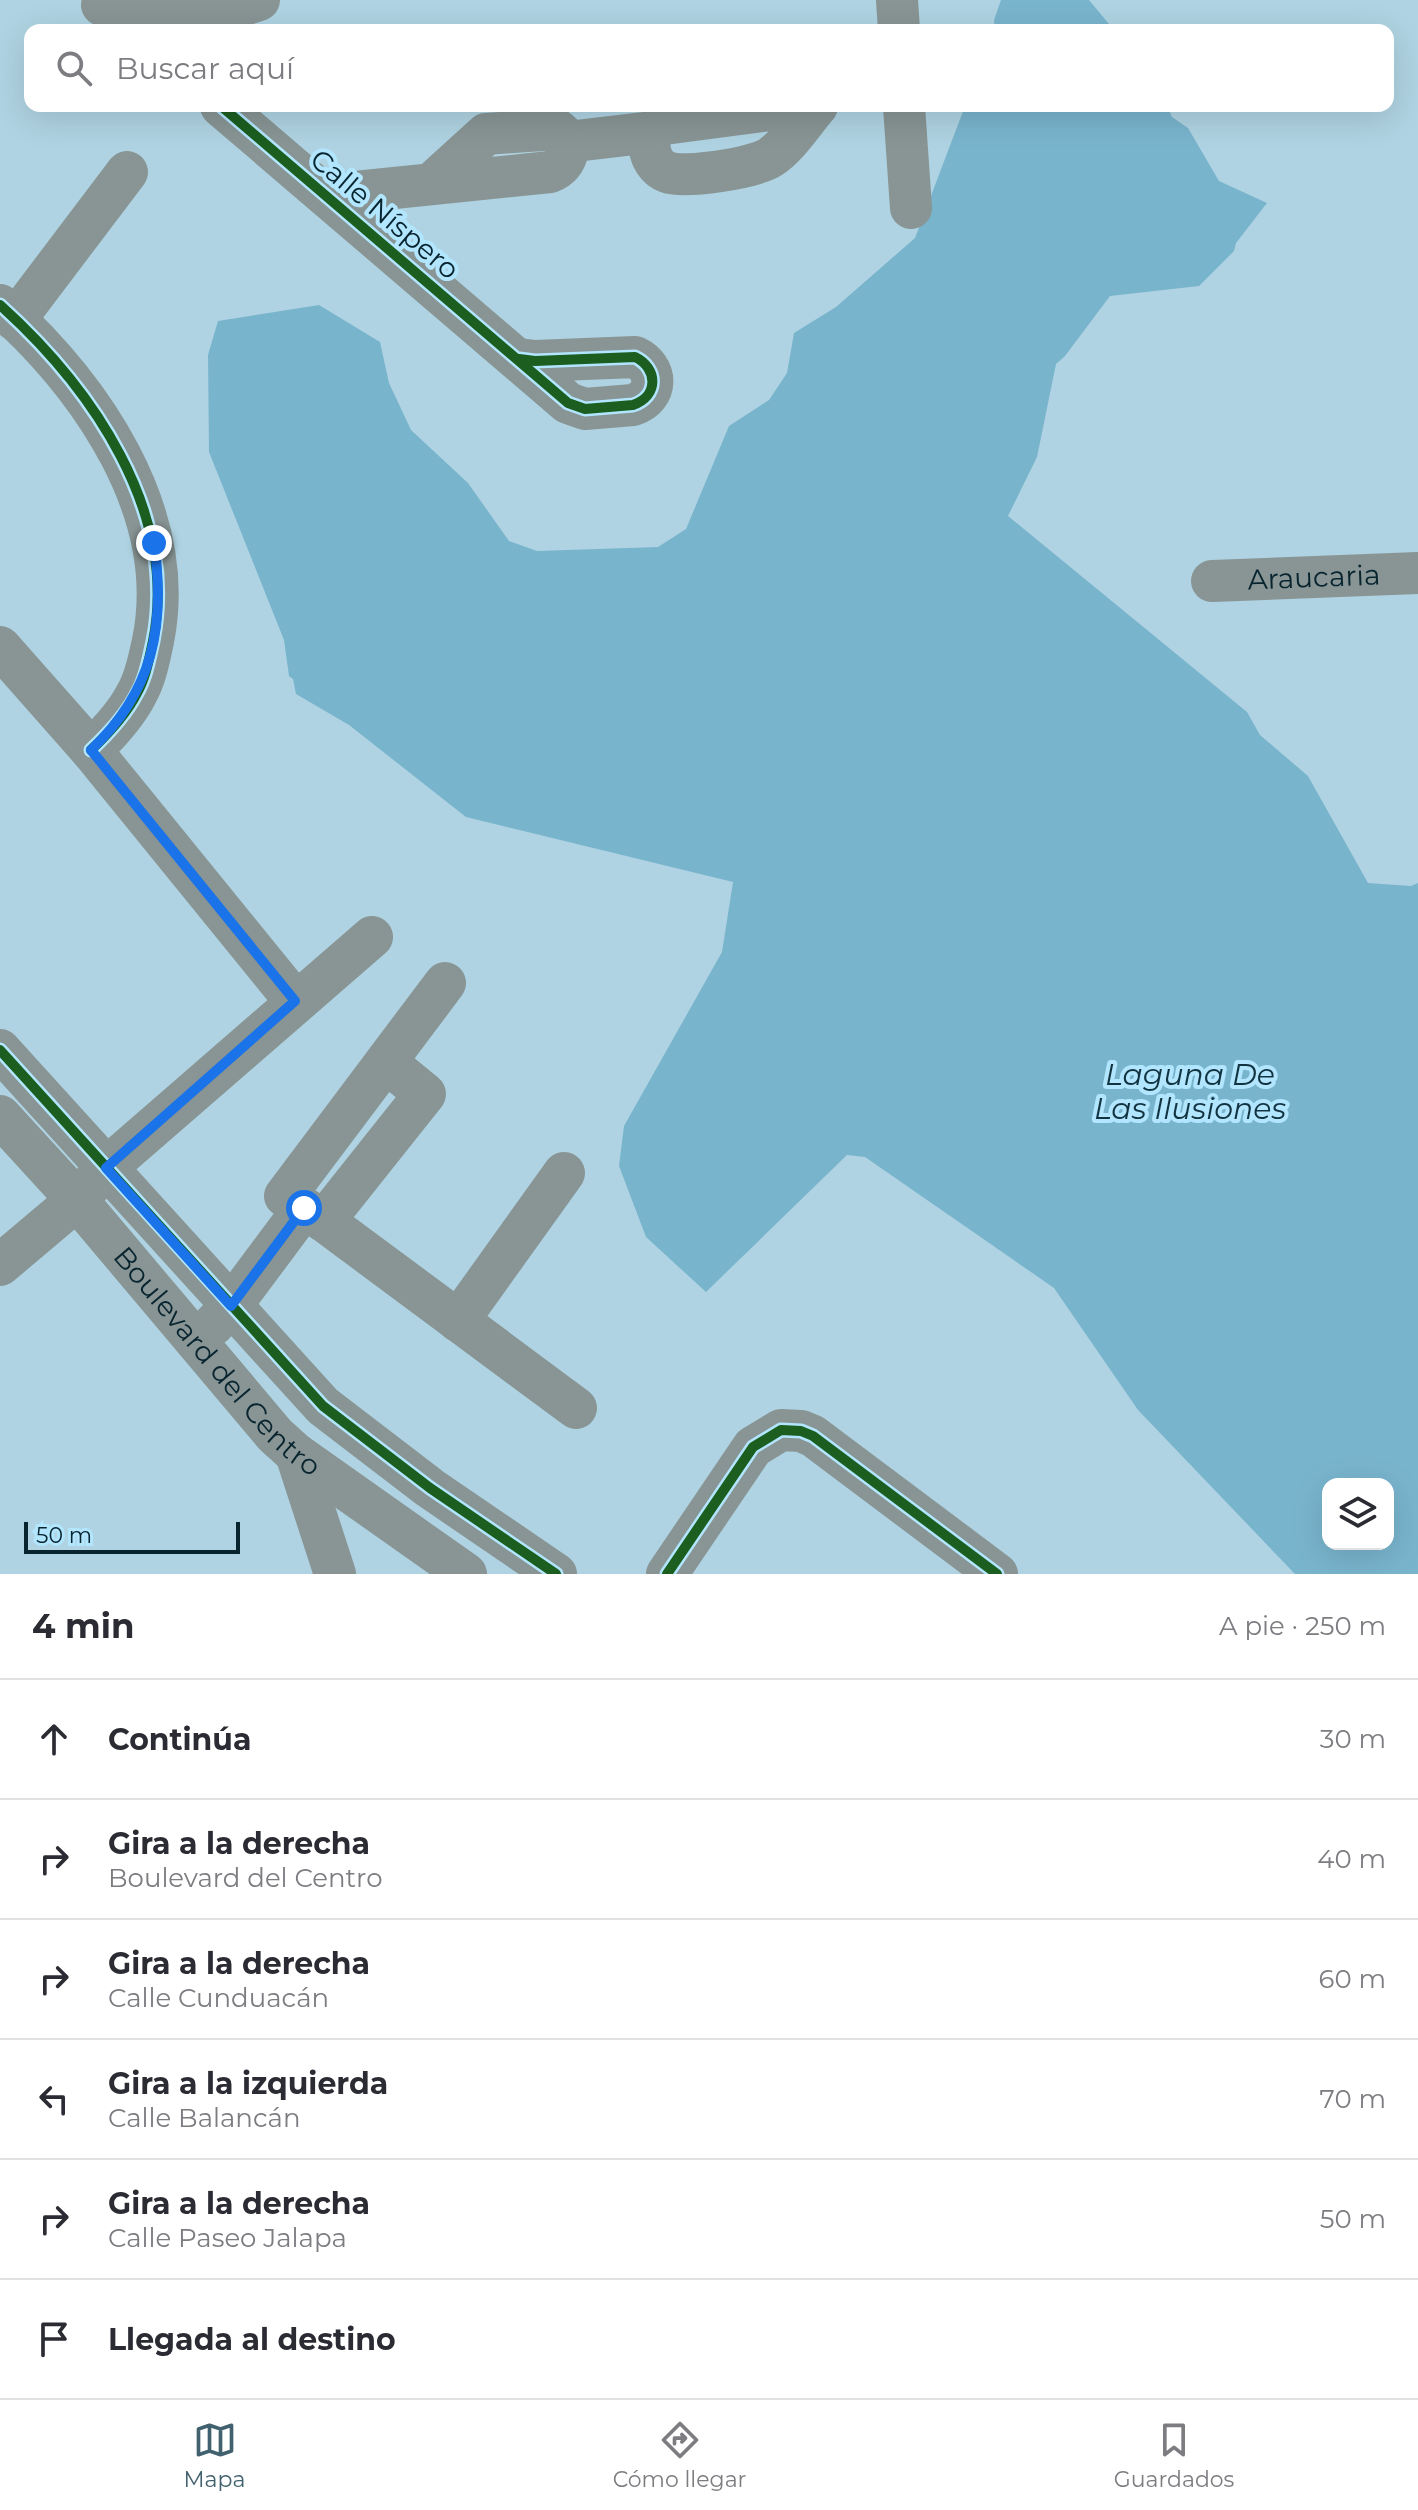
<!DOCTYPE html>
<html lang="es">
<head>
<meta charset="utf-8">
<style>
	:root { --surface:#fff; --page:#f2f2f3; --text:#2b2b33; --muted:#7c7c81; --line:#e1e1e2; --accent:#42616e }
	body { margin:0; font-family:Montserrat,sans-serif; background:var(--page); color:var(--text) }
	.controls { position:absolute; right:24px; bottom:24px; display:grid; overflow:hidden; border-radius:16px; box-shadow:0 8px 32px #0002 }
	.controls button { width:72px; height:72px; display:grid; place-items:center; padding:0; border:0; border-bottom:2px solid var(--line); background:var(--surface); color:var(--text); font:40px sans-serif }
	.scale { position:absolute; left:24px; bottom:20px; width:216px; box-sizing:border-box; padding-left:8px; border:4px solid #08242f; border-top:0; font-size:22px; line-height:28px; white-space:nowrap; color:#08242f; -webkit-text-stroke:6px #b2e6fe; paint-order:stroke }
	.stop { position:absolute; width:24px; height:24px; margin:-18px; border:6px solid #1a73e8; border-radius:50%; background:#fff }
	.stop.end { background:#1a73e8; border-color:#fff; box-shadow:0 2px 8px #0008 }
	.list { margin:0; padding:0; list-style:none }
	h2 { display:flex; justify-content:space-between; align-items:center; height:104px; margin:0; padding:0 32px; font-size:34px }
	h2 small { font-size:26px; font-weight:400; color:var(--muted) }
	.list li { display:grid; grid-template-columns:52px 1fr auto; gap:24px; align-items:center; box-sizing:border-box; height:120px; padding:0 32px; border-top:2px solid var(--line) }
	.list b { display:block; font-size:30px; white-space:nowrap }
	.list p { margin:0; font-size:26px; white-space:nowrap; color:var(--muted) }
	.list em { font-size:26px; font-style:normal; color:var(--muted) }
	.icon { flex:none; width:44px; height:44px; fill:none; stroke:currentColor; stroke-width:2; stroke-linecap:round; stroke-linejoin:round }
	.map { position:relative; flex:none; width:1418px; height:1574px; overflow:hidden }
	.search { position:absolute; background:var(--surface); box-shadow:0 8px 32px #0002; left:24px; right:24px; top:24px; height:88px; display:flex; align-items:center; gap:20px; box-sizing:border-box; padding:0 28px; border-radius:16px; color:var(--muted); font-size:30px }
	.sheet { height:824px; background:var(--surface) }
	nav { display:flex; justify-content:space-around; align-items:center; box-sizing:border-box; height:112px; border-top:2px solid var(--line); background:var(--surface); font-size:22px; color:var(--muted) }
	nav a { display:grid; justify-items:center; gap:4px }
	nav .on { color:var(--accent) }
	.map>svg:first-child { display:block }
</style>
</head>
<body>
<div class="map">
<svg width="1418" height="1574" viewBox="0 0 1418 1574">
	<rect width="100%" height="100%" fill="#afd3e2"/>
	<g fill="#79b4cd" fill-rule="evenodd">
		<path d="M1001,0H1089L1114,30H995L994,20Z"/>
		<path d="M965,106H1167L1172,117L1188,128L1219,181L1267,203L1236,243L1234,251L1199,286L1110,296L1065,356L1056,364L1037,457L1008,516L1247,712L1260,735L1308,776L1368,883L1411,886L1418,883V1574H1295L1138,1410L1054,1288L865,1157L847,1155L706,1292L646,1237L619,1166L624,1126L722,952L733,882L466,817L349,725L296,694L293,679L289,676L284,640L209,452L208,355L218,321L319,305L380,342L389,383L411,430L468,483L509,541L537,551L658,547L686,529L729,426L769,400L787,373L794,333L836,307L915,238ZM1328,1484H1388V1544H1328Z"/>
	</g>
	<g fill="none" stroke-linecap="round" stroke-linejoin="round">
		<g stroke="#889594" stroke-width="42">
			<path d="M897,0L899,30"/>
			<path d="M102,5C154,21 208,18 259,0"/>
			<path d="M221,106L568,403L585,409L633,405C659,396 658,368 635,357L535,361L519,359"/>
			<path d="M800,106L664,124C642,132 647,164 667,172C684,179 755,168 771,157C789,145 803,122 817,106"/>
			<path d="M904,106L911,208"/>
			<path d="M567,142L652,132"/>
			<path d="M326,195L550,172C569,165 575,141 556,129L486,134L431,184"/>
			<path d="M0,305C91,387 179,512 153,641C149,659 146,677 137,693C126,715 109,733 91,750"/>
			<path d="M15,320L127,172"/>
			<path id="s1" d="M1212,581L1418,573"/>
			<path d="M0,647L91,750L295,1001"/>
			<path d="M445,983L285,1196L324,1221L576,1408"/>
			<path d="M0,1050L323,1406L430,1488L556,1574"/>
			<path id="s2" d="M0,1116L77,1200L275,1435L296,1454L466,1574"/>
			<path d="M324,1221L425,1094L386,1062"/>
			<path d="M0,1265L77,1200L106,1168L372,937"/>
			<path d="M458,1321L564,1173"/>
			<path d="M213,1325L231,1306L304,1208"/>
			<path d="M296,1454L335,1574"/>
			<path d="M667,1574L753,1447L781,1430L801,1431L813,1436L997,1574"/>
		</g>
		<g stroke="#b2e6fe" stroke-width="15">
			<g id="cycleway">
				<path d="M221,106L568,403L585,409L633,405C659,396 658,368 635,357L535,361L519,359"/>
				<path d="M0,305C91,387 179,512 153,641C149,659 146,677 137,693C126,715 109,733 91,750"/>
				<path d="M0,1050L323,1406L430,1488L556,1574"/>
				<path d="M667,1574L753,1447L781,1430L801,1431L813,1436L997,1574"/>
			</g>
		</g>
		<use href="#cycleway" stroke="#1b5e20" stroke-width="10"/>
	</g>
	<g fill="none" stroke-linecap="round" stroke-linejoin="round">
		<path stroke="#1a73e8" stroke-width="10" d="M154,543C166,626 153,691 91,750L295,1001L106,1168L231,1306L304,1208"/>
	</g>
	<g text-anchor="middle" stroke-width="8" stroke-linejoin="round" paint-order="stroke">
		<g font-size="28" fill="#08242f" stroke="#b2e6fe">
			<text transform="translate(385 214) rotate(40)" y="10">Calle Níspero</text>
			<text dy="10" stroke="none"><textPath href="#s1" startOffset="102">Araucaria</textPath></text>
			<text dy="10" stroke="none"><textPath href="#s2" startOffset="328">Boulevard del Centro</textPath></text>
		</g>
		<g font-size="30" font-style="italic" fill="#123340" stroke="#b2e6fe">
			<text x="1190" y="1085">Laguna De<tspan x="1190" dy="34">Las Ilusiones</tspan></text>
		</g>
	</g>
</svg>
<div class="controls">
<button><svg class="icon" aria-label="layers" viewBox="0 0 24 24"><path d="M12 4l9 5-9 5-9-5zM3 14l9 5 9-5"/></svg></button>
</div>
<div class="scale">50 m</div>
<div class="stop" style="left:304px;top:1208px"></div>
<div class="stop end" style="left:154px;top:543px"></div>
<div class="search"><svg class="icon" aria-label="search" viewBox="0 0 24 24"><circle cx="10" cy="10" r="6"/><path d="M15 15l6 6"/></svg>Buscar aquí</div>
</div>
<section class="sheet">
<h2>4 min<small>A pie · 250 m</small></h2>
<ul class="list">
<li><svg class="icon" aria-label="ahead" viewBox="0 0 24 24"><path d="M12 20V5M6 11l6-6 6 6"/></svg><div><b>Continúa</b></div><em>30 m</em></li>
<li><svg class="icon" aria-label="right" viewBox="0 0 24 24"><path d="M7 20v-9h11M14 6l5 5-5 5"/></svg><div><b>Gira a la derecha</b><p>Boulevard del Centro</p></div><em>40 m</em></li>
<li><svg class="icon" aria-label="right" viewBox="0 0 24 24"><path d="M7 20v-9h11M14 6l5 5-5 5"/></svg><div><b>Gira a la derecha</b><p>Calle Cunduacán</p></div><em>60 m</em></li>
<li><svg class="icon" aria-label="left" viewBox="0 0 24 24"><path d="M17 20v-9H6M10 6l-5 5 5 5"/></svg><div><b>Gira a la izquierda</b><p>Calle Balancán</p></div><em>70 m</em></li>
<li><svg class="icon" aria-label="right" viewBox="0 0 24 24"><path d="M7 20v-9h11M14 6l5 5-5 5"/></svg><div><b>Gira a la derecha</b><p>Calle Paseo Jalapa</p></div><em>50 m</em></li>
<li><svg class="icon" aria-label="arrive" viewBox="0 0 24 24"><path d="M6 21V4h12l-3 4 3 4H6"/></svg><div><b>Llegada al destino</b></div></li>
</ul>
</section>
<nav>
<a class="on"><svg class="icon" aria-label="map" viewBox="0 0 24 24"><path d="M3 6l6-2 6 2 6-2v14l-6 2-6-2-6 2zM9 4v14M15 6v14"/></svg>Mapa</a>
<a><svg class="icon" aria-label="directions" viewBox="0 0 24 24"><path d="M12 3l9 9-9 9-9-9zM9 14v-3h6M13 9l2 2-2 2"/></svg>Cómo llegar</a>
<a><svg class="icon" aria-label="saved" viewBox="0 0 24 24"><path d="M7 4h10v16l-5-4-5 4z"/></svg>Guardados</a>
</nav>
</body>
</html>
